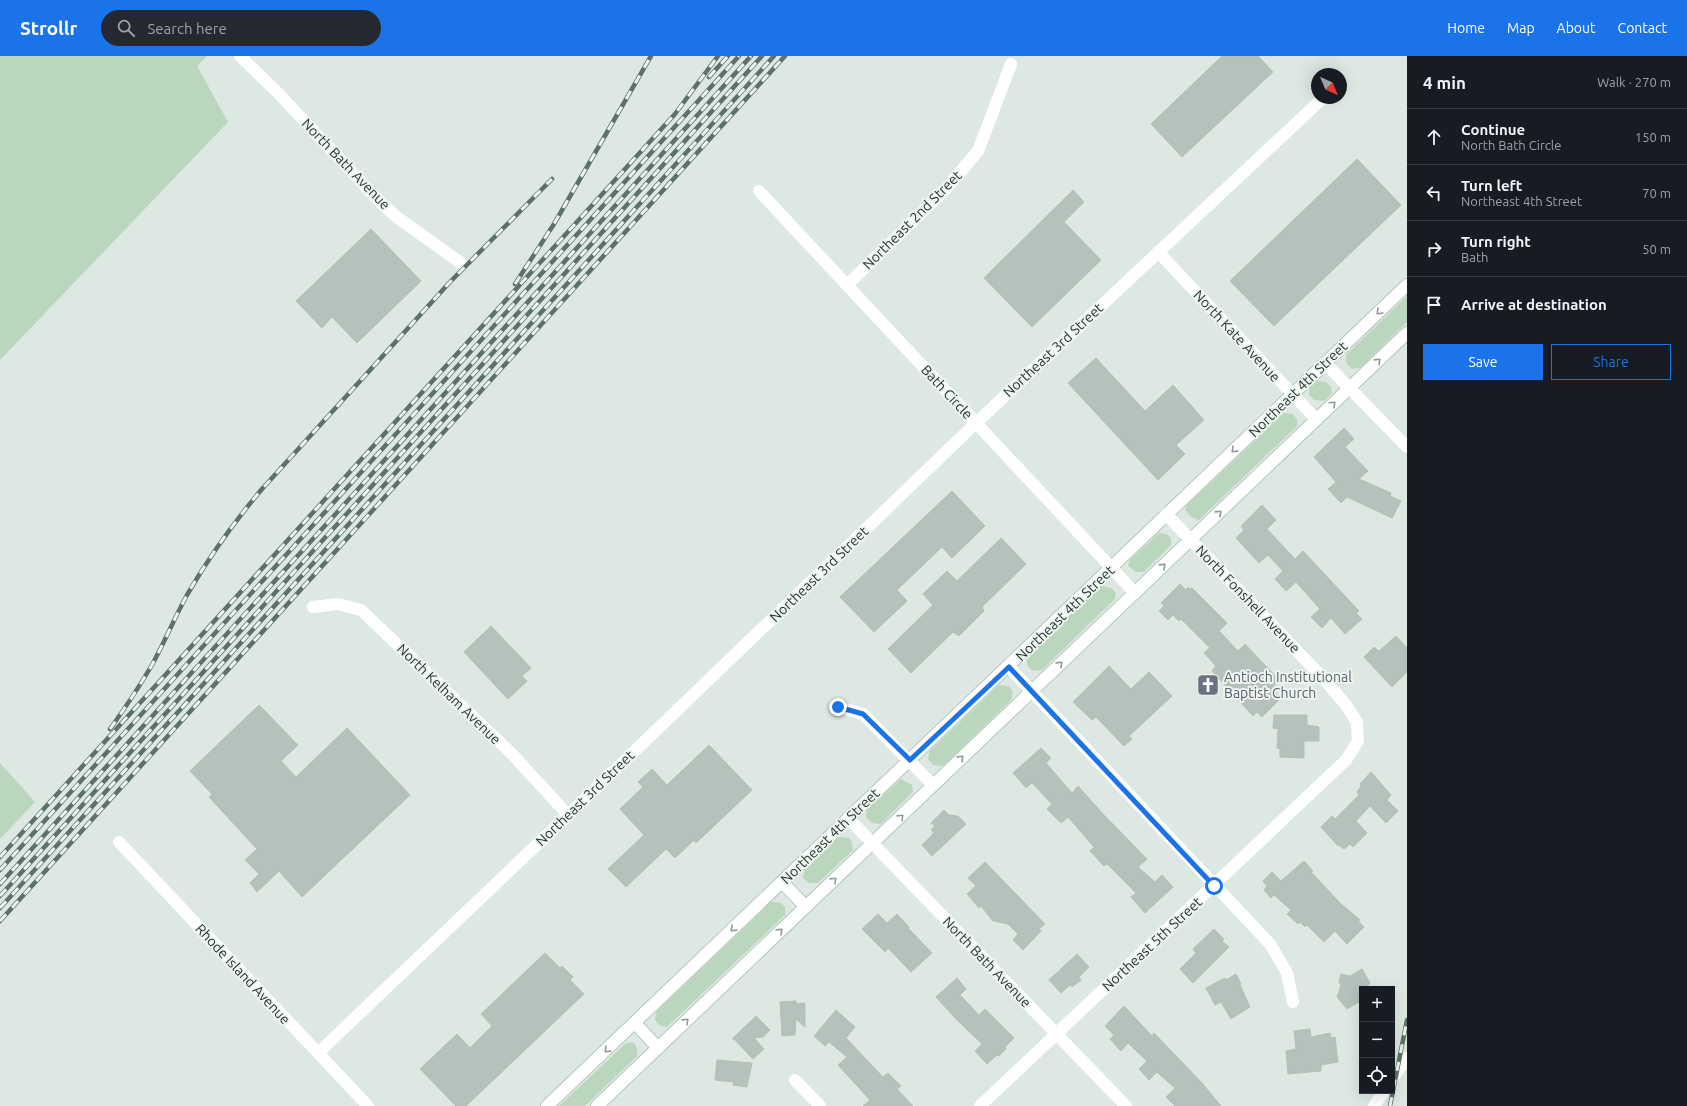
<!DOCTYPE html>
<html lang="en">
<head>
<meta charset="utf-8">
<style>
	:root { --surface:#171b24; --page:#242831; --text:#f1f3f6; --muted:#9ea1a6; --line:#363941; --accent:#1a73e8 }
	body { margin:0; font-family:Ubuntu,sans-serif; background:var(--page); color:var(--text) }
	.controls { position:absolute; right:12px; bottom:12px; display:grid; overflow:hidden; border-radius:0px; box-shadow:0 4px 16px #0002 }
	.controls button { width:36px; height:36px; display:grid; place-items:center; padding:0; border:0; border-bottom:1px solid var(--line); background:var(--surface); color:var(--text); font:20px sans-serif }
	.compass { position:absolute; left:1311px; top:12px; width:36px; height:36px; border-radius:50%; background:var(--surface); box-shadow:0 4px 16px #0002; rotate:136deg }
	.stop { position:absolute; width:12px; height:12px; margin:-9px; border:3px solid #1a73e8; border-radius:50%; background:#fff }
	.stop.end { background:#1a73e8; border-color:#fff; box-shadow:0 1px 4px #0008 }
	.list { margin:0; padding:0; list-style:none }
	h2 { display:flex; justify-content:space-between; align-items:center; height:52px; margin:0; padding:0 16px; font-size:17px }
	h2 small { font-size:13px; font-weight:400; color:var(--muted) }
	.list li { display:grid; grid-template-columns:26px 1fr auto; gap:12px; align-items:center; box-sizing:border-box; height:56px; padding:0 16px; border-top:1px solid var(--line) }
	.list b { display:block; font-size:15px; white-space:nowrap }
	.list p { margin:0; font-size:13px; white-space:nowrap; color:var(--muted) }
	.list em { font-size:13px; font-style:normal; color:var(--muted) }
	.actions { display:flex; gap:8px; padding:12px 16px }
	.actions a { flex:1; padding:9px 0; border:1px solid var(--accent); border-radius:0px; text-align:center; font-size:14px; color:var(--accent) }
	.actions .main { background:var(--accent); color:#fff }
	.icon { flex:none; width:22px; height:22px; fill:none; stroke:currentColor; stroke-width:2; stroke-linecap:round; stroke-linejoin:round }
	.map { position:relative; flex:none; width:1407px; height:1050px; overflow:hidden }
	header { display:flex; align-items:center; gap:24px; box-sizing:border-box; height:56px; padding:0 20px; background:var(--accent); color:#fff }
	header strong { font-size:19px }
	nav { display:flex; gap:22px; margin-inline-start:auto; font-size:14px }
	.search { width:280px; height:36px; background:var(--page); display:flex; align-items:center; gap:10px; box-sizing:border-box; padding:0 14px; border-radius:22px; color:var(--muted); font-size:15px }
	main { display:flex }
	aside { flex:1; background:var(--surface) }
	.map>svg:first-child { display:block }
</style>
</head>
<body>
<header>
<strong>Strollr</strong>
<div class="search"><svg class="icon" aria-label="search" viewBox="0 0 24 24"><circle cx="10" cy="10" r="6"/><path d="M15 15l6 6"/></svg>Search here</div>
<nav><a>Home</a><a>Map</a><a>About</a><a>Contact</a></nav>
</header>
<main>
<div class="map">
<svg width="1407" height="1050" viewBox="0 0 1407 1050">
	<rect width="100%" height="100%" fill="#dee8e2"/>
	<g fill="#bad7bd">
		<path d="M0,0H207L197,10L228,66L0,304Z"/>
		<path d="M1407,240V266L1360,312L1352,313L1346,307V299Z"/>
		<path d="M1316,325L1326,326L1331,331L1332,337L1324,345L1314,344L1309,339L1310,331Z"/>
		<path d="M1284,357L1293,358L1297,364V370L1199,464L1191,461L1185,454L1187,449Z"/>
		<path d="M1159,477L1167,478L1171,482V489L1144,516H1136L1128,510L1130,504Z"/>
		<path d="M1101,530L1111,532L1116,537L1115,543L1042,614L1033,615L1027,609V602Z"/>
		<path d="M999,629L1009,630L1013,636L1011,644L943,710L933,709L928,703L929,696Z"/>
		<path d="M0,707L35,746L0,783Z"/>
		<path d="M901,723L912,729L913,736L881,768L872,767L866,761L867,754Z"/>
		<path d="M839,781L849,782L852,786L853,794L818,827H809L803,822L804,815Z"/>
		<path d="M771,846L781,847L785,851V859L667,971L659,969L655,964L656,956Z"/>
		<path d="M626,987H634L637,992V1000L585,1050H559Z"/>
	</g>
	<g fill="#b4c2bb" stroke="#b2c0b8">
		<path d="M1222,0H1258L1273,16L1182,101L1151,68Z"/>
		<path d="M1357,103L1401,149L1274,270L1230,225Z"/>
		<path d="M1073,134L1084,146L1064,166L1101,204L1032,271L984,222Z"/>
		<path d="M371,173L421,225L357,287L332,261L322,272L296,245Z"/>
		<path d="M1096,302L1145,355L1173,329L1204,364L1176,389L1185,398L1158,424L1068,327Z"/>
		<path d="M1344,372L1354,383L1345,391L1368,415L1359,423L1391,437L1390,440L1401,445L1392,462L1347,441L1341,447L1328,433L1336,426L1314,401Z"/>
		<path d="M952,435L985,470L952,502L942,491L897,534L907,545L874,576L840,541Z"/>
		<path d="M1262,449L1276,464L1267,473L1295,503L1303,495L1359,555L1356,557L1362,563L1345,578L1331,562L1322,572L1311,561L1320,553L1296,526L1286,535L1275,523L1283,515L1268,499L1259,507L1236,482L1244,474L1241,470Z"/>
		<path d="M1001,482L1026,508L982,551L984,555L959,580L953,576L911,617L888,593L933,549L923,538L947,515L957,525Z"/>
		<path d="M1180,528L1186,534L1188,531L1190,533L1192,532L1227,567L1219,575L1238,595L1245,588L1279,624L1271,633L1281,642L1262,661L1257,656L1253,660L1212,615L1216,610L1204,597L1210,592L1181,563L1179,565L1173,559L1168,564L1159,555L1164,550L1161,547Z"/>
		<path d="M491,570L531,612L522,620L527,625L508,643L464,596Z"/>
		<path d="M1396,580L1407,592V616L1392,631L1364,601L1374,591L1379,595Z"/>
		<path d="M1109,610L1131,633L1149,616L1172,640L1129,680L1132,683L1124,690L1096,661L1092,664L1073,646Z"/>
		<path d="M259,649L298,689L281,705L296,721L347,672L410,739L302,841L279,815L257,836L250,827L259,818L245,804L257,793L209,741L212,738L190,715Z"/>
		<path d="M1274,659H1307V669L1319,671V685H1304V702L1280,701V693L1277,692L1278,673L1273,672Z"/>
		<path d="M709,689L752,734L696,787L694,784L675,802L666,793L626,831L608,813L644,779L620,753L643,731L638,726L652,713L667,729Z"/>
		<path d="M1041,692L1051,702L1046,707L1072,737L1078,730L1104,759L1147,803L1138,811L1155,826L1162,819L1173,831L1145,857L1131,841L1136,837L1107,808L1104,810L1090,795L1094,791L1068,761L1061,767L1047,753L1052,748L1032,727L1026,732L1013,717Z"/>
		<path d="M1371,716L1391,739L1387,744L1398,755L1386,767L1370,750L1356,765L1367,777L1353,791L1350,788L1344,793L1339,789L1338,790L1321,771L1332,760L1335,763L1359,739L1357,736L1361,730L1360,728Z"/>
		<path d="M944,754L949,759L958,760L966,768L932,800L922,789L934,777L931,774L935,770L931,767Z"/>
		<path d="M1304,805L1313,815L1311,816L1341,848L1360,864L1358,865L1364,871L1347,888L1335,875L1324,886L1307,869L1305,871L1300,866L1298,868L1287,858L1291,854L1274,839L1271,842L1264,834L1267,830L1263,825L1272,816L1281,825Z"/>
		<path d="M985,806L1045,868L1039,873L1041,875L1023,894L1013,884L1018,878L1008,868L993,865L981,850L979,852L967,838L976,830L968,822Z"/>
		<path d="M878,858L887,867L897,858L909,871L908,872L932,897L911,916L888,892L885,896L862,873Z"/>
		<path d="M1214,873L1224,883L1222,885L1229,891L1193,927L1180,913L1196,897L1193,893Z"/>
		<path d="M545,897L560,912L562,910L573,921L570,924L584,938L466,1050H456L420,1013L457,978L470,992L492,970L481,958Z"/>
		<path d="M1077,898L1089,911L1079,921L1081,924L1072,931L1070,929L1061,937L1049,924Z"/>
		<path d="M1362,913L1370,927L1365,933H1362V944L1347,953L1337,941L1341,929L1339,926L1341,918L1350,920Z"/>
		<path d="M1236,918L1241,928L1240,929L1250,951L1231,963L1221,946L1215,949L1206,932L1225,922L1226,924Z"/>
		<path d="M957,922L966,933L960,939L979,959L985,953L1014,982L1005,991L1006,993L999,1000L997,999L987,1008L975,995L982,988L955,962L936,941Z"/>
		<path d="M796,945L797,948L805,947V971L796,963L795,979L782,980L780,946Z"/>
		<path d="M1124,950L1152,980L1154,977L1202,1027L1221,1050H1175L1166,1041L1175,1032L1157,1016L1149,1024L1139,1013L1147,1005L1128,987L1121,995L1110,983L1114,979L1105,970Z"/>
		<path d="M836,954L855,971L846,982L883,1021L888,1017L901,1030L897,1033L913,1050H863L870,1044L838,1009L847,1001L829,986L825,990L814,980Z"/>
		<path d="M756,960L770,974L763,981L754,982L764,993L753,1003L734,983H732Z"/>
		<path d="M1310,973L1311,981L1330,977L1331,982L1335,981L1338,1006L1321,1009V1015L1288,1018L1286,995L1296,993L1294,975Z"/>
		<path d="M717,1004L752,1007L747,1031L733,1029L734,1026L715,1024Z"/>
	</g>
	<g fill="none" stroke-linecap="round" stroke-linejoin="round">
		<g stroke="#b3c6bd" stroke-width="14">
			<g id="secondary">
				<path d="M782,826L806,851"/>
				<path d="M635,967L658,992"/>
				<path d="M547,1050L1407,229"/>
				<path d="M597,1050L1407,277"/>
			</g>
		</g>
		<g stroke="#fff" stroke-width="12">
			<path d="M240,0L279,38L380,146L398,162L461,207"/>
			<path d="M759,135L1135,537"/>
			<path d="M1158,196L1316,363"/>
			<path d="M847,229L944,135L978,95L1011,8"/>
			<path d="M1325,307L1407,391"/>
			<path d="M313,551L338,548L361,554L512,698L568,759"/>
			<path d="M1009,611L1270,888L1287,917L1293,946"/>
			<path d="M838,651L863,658L933,729"/>
			<path d="M848,762L1126,1050"/>
			<path d="M119,786L368,1050"/>
			<path d="M318,997L568,759L976,367L1323,42"/>
			<path d="M1392,1023L1407,1002"/>
			<path d="M795,1024L820,1050"/>
			<path d="M980,1050L1346,704L1358,685L1357,666L1346,649L1323,622L1166,458"/>
			<path d="M1374,1050L1384,1035"/>
		</g>
		<use href="#secondary" stroke="#fff" stroke-width="12"/>
		<g stroke="#5c7169" stroke-width="4.5">
			<g id="rail">
				<path d="M709,21L728,0"/>
				<path d="M515,228L554,168L651,0"/>
				<path d="M110,673C125,652 140,630 153,607C165,585 175,561 187,539C209,501 234,466 262,433L450,226L552,123"/>
				<path d="M0,801L675,58L718,0"/>
				<path d="M0,814L739,0"/>
				<path d="M0,828L751,0"/>
				<path d="M0,840L762,0"/>
				<path d="M0,852L774,0"/>
				<path d="M0,865L785,0"/>
				<path d="M1390,1050L1407,964"/>
			</g>
		</g>
		<use href="#rail" stroke="#eef5f1" stroke-width="3" stroke-dasharray="9" stroke-linecap="butt"/>
	</g>
	<defs><path id="oneway-chevron" d="M-2-3.5L2.5 0L-2 3.5" fill="none" stroke-width="1.6" stroke-linecap="round" stroke-linejoin="round"/></defs>
	<g stroke="#909a96">
		<use href="#oneway-chevron" transform="translate(1379 256) rotate(136)"/>
		<use href="#oneway-chevron" transform="translate(1378 305) rotate(-44)"/>
		<use href="#oneway-chevron" transform="translate(1333 348) rotate(-43)"/>
		<use href="#oneway-chevron" transform="translate(1234 394) rotate(136)"/>
		<use href="#oneway-chevron" transform="translate(1219 457) rotate(-44)"/>
		<use href="#oneway-chevron" transform="translate(1163 510) rotate(-44)"/>
		<use href="#oneway-chevron" transform="translate(1060 608) rotate(-44)"/>
		<use href="#oneway-chevron" transform="translate(961 702) rotate(-44)"/>
		<use href="#oneway-chevron" transform="translate(901 761) rotate(-44)"/>
		<use href="#oneway-chevron" transform="translate(834 824) rotate(-44)"/>
		<use href="#oneway-chevron" transform="translate(733 873) rotate(136)"/>
		<use href="#oneway-chevron" transform="translate(780 875) rotate(-44)"/>
		<use href="#oneway-chevron" transform="translate(686 965) rotate(-44)"/>
		<use href="#oneway-chevron" transform="translate(607 994) rotate(136)"/>
	</g>
	<g fill="none" stroke-linecap="round" stroke-linejoin="round">
		<path stroke="#1a73e8" stroke-width="5" d="M838,651L863,658L910,704L1009,611L1214,830"/>
	</g>
	<defs>
		<g id="church-square" transform="scale(1.15)"><rect x="-9" y="-9" width="18" height="18" rx="4" fill="#6b7280" stroke="#eef5f1"/><path d="M-1.2-6h2.4v3.5h3.3v2.4h-3.3V6h-2.4V-.1h-3.3v-2.4h3.3Z" fill="#fff"/></g>
	</defs>
	<g fill-rule="evenodd">
		<use href="#church-square" x="1208" y="629"/>
	</g>
	<g text-anchor="middle" stroke-width="4" stroke-linejoin="round" paint-order="stroke">
		<g font-size="14" fill="#22352d" stroke="#eef5f1">
			<text transform="translate(346 108) rotate(46)" y="5">North Bath Avenue</text>
			<text transform="translate(912 164) rotate(-45)" y="5">Northeast 2nd Street</text>
			<text transform="translate(1237 280) rotate(47)" y="5">North Kate Avenue</text>
			<text transform="translate(1053 294) rotate(-43)" y="5">Northeast 3rd Street</text>
			<text transform="translate(1298 333) rotate(-44)" y="5">Northeast 4th Street</text>
			<text transform="translate(947 336) rotate(47)" y="5">Bath Circle</text>
			<text transform="translate(819 518) rotate(-44)" y="5">Northeast 3rd Street</text>
			<text transform="translate(1248 543) rotate(46)" y="5">North Fonshell Avenue</text>
			<text transform="translate(1065 557) rotate(-44)" y="5">Northeast 4th Street</text>
			<text transform="translate(449 638) rotate(44)" y="5">North Kelham Avenue</text>
			<text transform="translate(585 742) rotate(-44)" y="5">Northeast 3rd Street</text>
			<text transform="translate(830 780) rotate(-44)" y="5">Northeast 4th Street</text>
			<text transform="translate(1152 888) rotate(-43)" y="5">Northeast 5th Street</text>
			<text transform="translate(987 906) rotate(46)" y="5">North Bath Avenue</text>
			<text transform="translate(243 918) rotate(47)" y="5">Rhode Island Avenue</text>
		</g>
		<g font-size="14" fill="#5b616d" stroke="#eef5f1" text-anchor="start">
			<text x="1224" y="626">Antioch Institutional<tspan x="1224" dy="16">Baptist Church</tspan></text>
		</g>
	</g>
</svg>
<div class="controls">
<button>+</button>
<button>−</button>
<button><svg class="icon" aria-label="locate" viewBox="0 0 24 24"><circle cx="12" cy="12" r="6"/><path d="M12 2v4M12 18v4M2 12h4M18 12h4"/></svg></button>
</div>
<svg class="compass" viewBox="-18 -18 36 36"><path d="M0-13l5 13h-10z" fill="#e53935"/><path d="M0 13l5-13h-10z" fill="#9ea1a6"/></svg>
<div class="stop" style="left:1214px;top:830px"></div>
<div class="stop end" style="left:838px;top:651px"></div>
</div>
<aside>
<h2>4 min<small>Walk · 270 m</small></h2>
<ul class="list">
<li><svg class="icon" aria-label="ahead" viewBox="0 0 24 24"><path d="M12 20V5M6 11l6-6 6 6"/></svg><div><b>Continue</b><p>North Bath Circle</p></div><em>150 m</em></li>
<li><svg class="icon" aria-label="left" viewBox="0 0 24 24"><path d="M17 20v-9H6M10 6l-5 5 5 5"/></svg><div><b>Turn left</b><p>Northeast 4th Street</p></div><em>70 m</em></li>
<li><svg class="icon" aria-label="right" viewBox="0 0 24 24"><path d="M7 20v-9h11M14 6l5 5-5 5"/></svg><div><b>Turn right</b><p>Bath</p></div><em>50 m</em></li>
<li><svg class="icon" aria-label="arrive" viewBox="0 0 24 24"><path d="M6 21V4h12l-3 4 3 4H6"/></svg><div><b>Arrive at destination</b></div></li>
</ul>
<div class="actions"><a class="main">Save</a><a>Share</a></div>
</aside>
</main>
</body>
</html>
